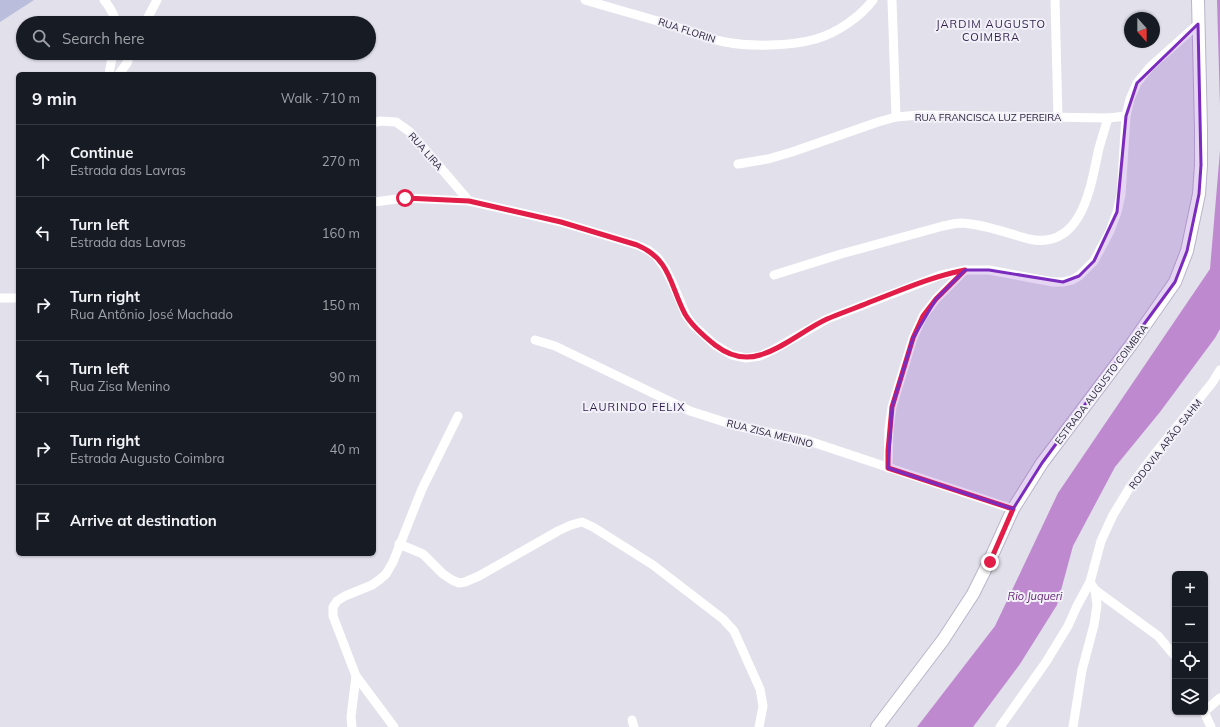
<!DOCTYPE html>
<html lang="en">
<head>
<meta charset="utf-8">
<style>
	:root { --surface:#171b24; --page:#20242c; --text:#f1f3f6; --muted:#9ea1a6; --line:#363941 }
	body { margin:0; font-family:Mulish,sans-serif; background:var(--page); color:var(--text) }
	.controls { position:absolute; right:12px; bottom:12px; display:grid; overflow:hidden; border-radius:6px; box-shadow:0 1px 3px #0004 }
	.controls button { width:36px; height:36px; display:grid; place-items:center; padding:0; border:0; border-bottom:1px solid var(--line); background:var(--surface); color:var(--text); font:20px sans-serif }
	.compass { position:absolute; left:1124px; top:12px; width:36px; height:36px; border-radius:50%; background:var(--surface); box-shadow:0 1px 3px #0004; rotate:159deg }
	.stop { position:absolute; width:12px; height:12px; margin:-9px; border:3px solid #e11d48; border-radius:50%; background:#fff }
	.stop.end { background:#e11d48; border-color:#fff; box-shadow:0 1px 4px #0008 }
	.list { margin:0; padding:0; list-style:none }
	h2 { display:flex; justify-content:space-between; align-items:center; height:52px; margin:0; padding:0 16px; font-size:17px }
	h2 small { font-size:13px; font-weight:400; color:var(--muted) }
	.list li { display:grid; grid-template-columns:26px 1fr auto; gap:12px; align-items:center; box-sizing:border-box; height:72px; padding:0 16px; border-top:1px solid var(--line) }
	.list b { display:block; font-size:15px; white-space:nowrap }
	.list p { margin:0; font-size:13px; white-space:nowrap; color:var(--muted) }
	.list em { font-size:13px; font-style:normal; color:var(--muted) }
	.icon { flex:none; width:22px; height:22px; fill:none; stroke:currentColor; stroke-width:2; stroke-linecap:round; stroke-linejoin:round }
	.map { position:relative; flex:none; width:1220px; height:727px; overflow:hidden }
	.search { position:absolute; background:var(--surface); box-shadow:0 1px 3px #0004; left:16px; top:16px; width:360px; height:44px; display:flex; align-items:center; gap:10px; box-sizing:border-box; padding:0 14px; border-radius:22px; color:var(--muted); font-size:15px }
	.panel { position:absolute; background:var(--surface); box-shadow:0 1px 3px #0004; left:16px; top:72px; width:360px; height:484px; border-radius:6px }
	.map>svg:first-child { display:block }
</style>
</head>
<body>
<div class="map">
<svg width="1220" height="727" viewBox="0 0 1220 727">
	<rect width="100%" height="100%" fill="#e2e0eb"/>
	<path fill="#babedc" d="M0,0H34L0,22Z"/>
	<g fill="#bf89cf">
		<path d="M1217,0H1220V106Z"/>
		<path d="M1220,151V329L1215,338L1160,412L1115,467L1073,546L1057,605L1020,664L973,727H917L995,626L1058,493L1210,269Z"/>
	</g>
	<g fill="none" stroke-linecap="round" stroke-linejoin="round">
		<g stroke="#bab4ca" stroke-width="14">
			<path id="secondary" d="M877,727L943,640L973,594L989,562L1013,509L1042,463L1131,345L1175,282L1187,251L1199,194L1201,165V129L1198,0"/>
		</g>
		<g stroke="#fff" stroke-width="9">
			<path d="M104,0C110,7 114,14 116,23"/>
			<path d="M585,0C611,8 638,15 664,23C685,29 704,38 725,42C751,47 791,46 816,39C837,33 860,17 873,0"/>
			<path d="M892,0L896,117"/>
			<path d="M1055,0L1058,117"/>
			<path d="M145,23L157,0"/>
			<path d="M109,74L113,53"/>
			<path d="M119,74L127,63L131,53"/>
			<path d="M374,123L380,121L396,122L410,132L469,201"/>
			<path d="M738,164L768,159L792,152L878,122L896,117L920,115L1108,118L1126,116"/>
			<path d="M374,202L405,198L469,201L561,222L637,245L648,250L657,257L665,268L672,282L686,315L693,325L715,345L732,355L746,358L760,356L773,350L827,319L941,275L965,270H989L1053,282H1063L1072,280L1079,276L1094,261L1110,231L1117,212L1121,195L1126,116L1130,99L1137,83L1150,67L1198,24"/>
			<path d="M774,275L841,254L943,226C949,225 955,223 961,223C984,224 1006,233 1029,239C1083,251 1091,184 1099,148C1102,138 1105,128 1108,118"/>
			<path d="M0,298H18"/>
			<path d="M535,340L555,346L690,411L737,426L806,440L1013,509"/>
			<path d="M888,468L889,429L892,407L913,338L923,316L936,299L965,270"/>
			<path d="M399,544L423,554L443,574L452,580L459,583L465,582L479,576L558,531L571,525L582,522L593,527L653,565L723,619L734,631L760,689L763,706L759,727"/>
			<path d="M1095,590L1158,636L1175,656"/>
			<path d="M1205,711L1220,698"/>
			<path d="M1204,712L1211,727"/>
			<path d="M632,720L634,727"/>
			<path d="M352,727L351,717L356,676"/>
			<path d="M394,727L356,676L333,616V607L337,601L345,596L372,585L379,580L386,574L393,562L422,489L458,416"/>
			<path d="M1000,727L1046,662L1068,626L1077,606L1090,582L1101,541L1113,515L1130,487L1157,451L1212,383L1220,370"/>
			<path d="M1073,727L1082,670L1094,625L1097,605L1095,590L1090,582"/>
		</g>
		<use href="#secondary" stroke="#fff" stroke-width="12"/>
	</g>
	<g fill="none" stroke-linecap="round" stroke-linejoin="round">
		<path stroke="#e11d48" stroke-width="5" d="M405,198L469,201L561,222L637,245C671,259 670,286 685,314C692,326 705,337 715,345C728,355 744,360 760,355C784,348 805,329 827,319C841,313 856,308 870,302C902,290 930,277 965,270L936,299L923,316L913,338L892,407L888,451V468L1013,509L990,562"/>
	</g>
	<path fill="#7b2cbf" fill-opacity="0.2" stroke="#7b2cbf" stroke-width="3" stroke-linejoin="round" d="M1198,24L1201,165L1199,194L1187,251L1175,282L1042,463L1013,509L888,468L892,407L913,338L936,299L965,270H989L1063,282L1079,276L1094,261L1117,212L1126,116L1137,83Z"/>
	<g text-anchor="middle" stroke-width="4" stroke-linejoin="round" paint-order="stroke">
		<g font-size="10" fill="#2a213b" stroke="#f2f1f8">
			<text transform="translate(687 30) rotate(18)" y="4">RUA FLORIN</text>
			<text x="988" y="121">RUA FRANCISCA LUZ PEREIRA</text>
			<text transform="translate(426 151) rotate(49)" y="4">RUA LIRA</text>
			<text transform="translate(1101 384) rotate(-53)" y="4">ESTRADA AUGUSTO COIMBRA</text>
			<text transform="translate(770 433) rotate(14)" y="4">RUA ZISA MENINO</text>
			<text transform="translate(1165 444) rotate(-52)" y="4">RODOVIA ARÃO SAHM</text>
		</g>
		<g font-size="11" letter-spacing="1" fill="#2f1e4c" stroke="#f2f1f8">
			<text x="991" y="28">JARDIM AUGUSTO<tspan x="991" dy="13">COIMBRA</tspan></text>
			<text x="634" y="411">LAURINDO FELIX</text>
		</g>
		<g font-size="11" font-style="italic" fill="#621d75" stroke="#f2f1f8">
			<text x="1035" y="600">Rio Juqueri</text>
		</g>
	</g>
</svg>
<div class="controls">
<button>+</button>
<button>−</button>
<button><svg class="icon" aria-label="locate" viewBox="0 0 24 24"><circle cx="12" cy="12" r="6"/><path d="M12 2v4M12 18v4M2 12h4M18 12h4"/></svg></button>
<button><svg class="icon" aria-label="layers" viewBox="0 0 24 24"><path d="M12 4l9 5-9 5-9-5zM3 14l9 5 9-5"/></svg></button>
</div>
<svg class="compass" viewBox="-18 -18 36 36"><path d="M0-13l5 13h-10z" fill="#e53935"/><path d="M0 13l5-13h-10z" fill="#9ea1a6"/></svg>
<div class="stop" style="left:405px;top:198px"></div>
<div class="stop end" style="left:990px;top:562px"></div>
<div class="search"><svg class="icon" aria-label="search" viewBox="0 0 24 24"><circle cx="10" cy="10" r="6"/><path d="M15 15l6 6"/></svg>Search here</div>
<section class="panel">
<h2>9 min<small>Walk · 710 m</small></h2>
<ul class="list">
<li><svg class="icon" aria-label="ahead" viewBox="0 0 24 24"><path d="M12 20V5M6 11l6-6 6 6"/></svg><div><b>Continue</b><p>Estrada das Lavras</p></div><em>270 m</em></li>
<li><svg class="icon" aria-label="left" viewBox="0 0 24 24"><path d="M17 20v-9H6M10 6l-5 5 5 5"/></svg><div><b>Turn left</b><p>Estrada das Lavras</p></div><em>160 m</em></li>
<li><svg class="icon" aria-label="right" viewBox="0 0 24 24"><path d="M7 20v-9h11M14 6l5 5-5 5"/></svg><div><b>Turn right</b><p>Rua Antônio José Machado</p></div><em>150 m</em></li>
<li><svg class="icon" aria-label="left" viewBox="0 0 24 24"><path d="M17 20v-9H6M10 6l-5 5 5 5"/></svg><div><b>Turn left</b><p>Rua Zisa Menino</p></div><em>90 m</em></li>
<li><svg class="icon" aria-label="right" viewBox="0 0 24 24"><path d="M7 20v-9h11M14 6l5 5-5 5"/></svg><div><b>Turn right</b><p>Estrada Augusto Coimbra</p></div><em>40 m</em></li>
<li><svg class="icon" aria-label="arrive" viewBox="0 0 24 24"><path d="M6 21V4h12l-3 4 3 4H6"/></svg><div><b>Arrive at destination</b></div></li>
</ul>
</section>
</div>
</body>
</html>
